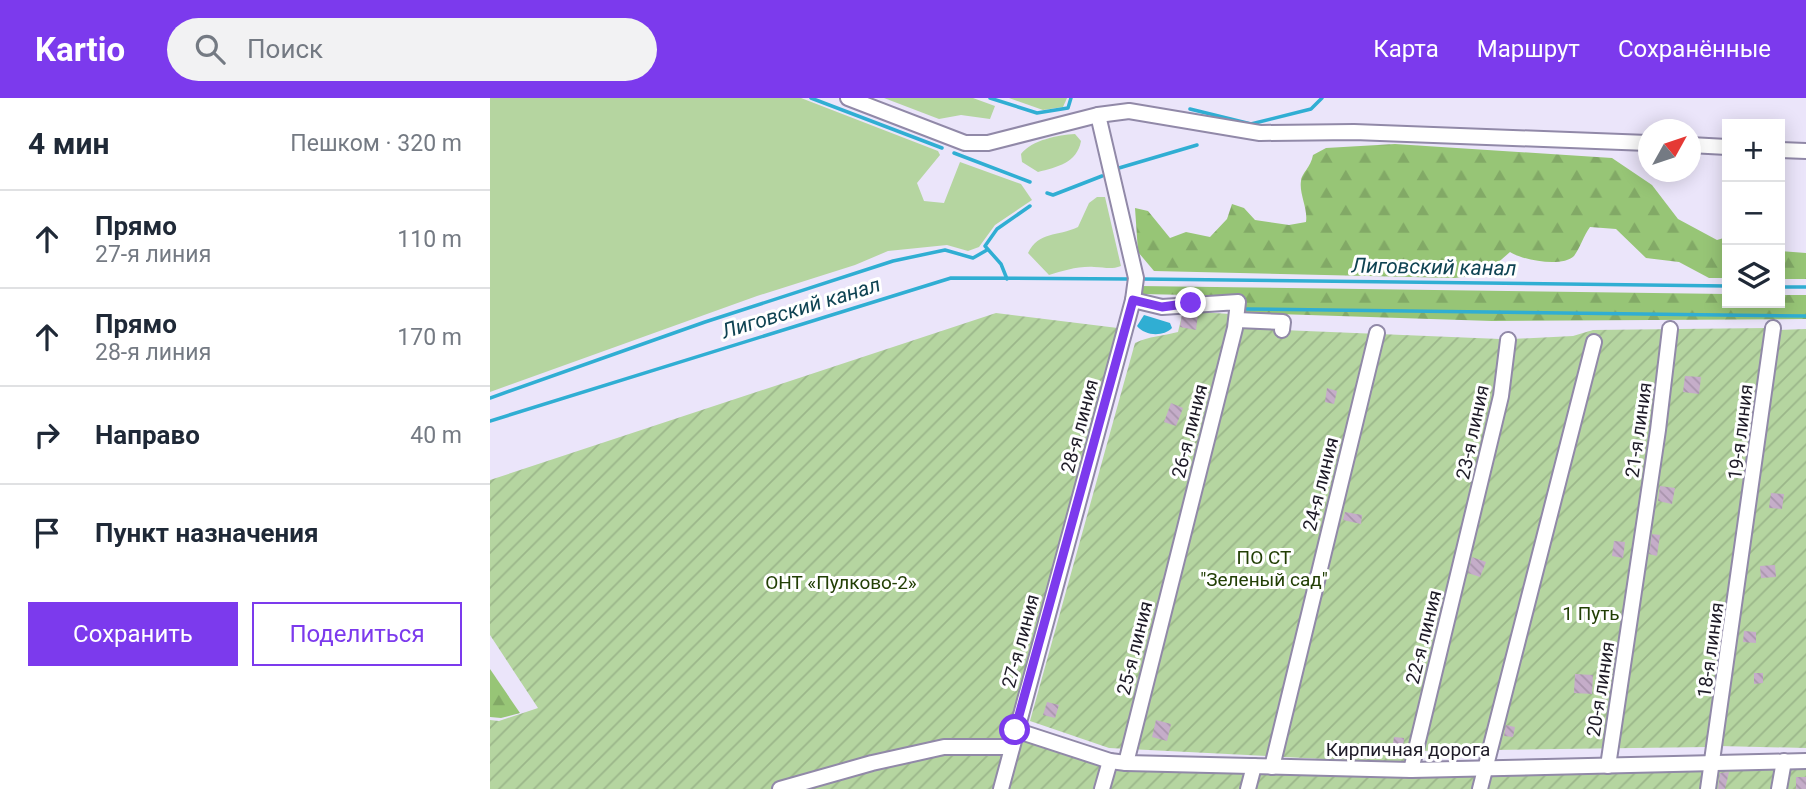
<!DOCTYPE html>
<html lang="ru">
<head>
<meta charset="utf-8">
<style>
	:root { --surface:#fff; --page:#f2f2f3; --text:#1f2937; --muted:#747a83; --line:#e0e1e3; --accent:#7c3aed }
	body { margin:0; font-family:Roboto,sans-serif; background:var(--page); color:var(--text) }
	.controls { position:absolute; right:21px; top:21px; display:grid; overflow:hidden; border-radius:0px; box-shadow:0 4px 18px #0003 }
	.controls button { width:63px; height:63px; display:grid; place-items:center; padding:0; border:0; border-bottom:2px solid var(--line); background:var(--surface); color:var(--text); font:35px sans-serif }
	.compass { position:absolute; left:1148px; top:21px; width:63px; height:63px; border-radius:50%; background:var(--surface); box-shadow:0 4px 18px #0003; rotate:50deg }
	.stop { position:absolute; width:21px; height:21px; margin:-16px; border:5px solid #7c3aed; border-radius:50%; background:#fff }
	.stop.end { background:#7c3aed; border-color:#fff; box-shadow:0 2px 7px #0008 }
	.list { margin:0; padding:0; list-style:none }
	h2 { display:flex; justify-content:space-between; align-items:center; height:91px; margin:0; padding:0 28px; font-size:30px }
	h2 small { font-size:23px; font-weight:400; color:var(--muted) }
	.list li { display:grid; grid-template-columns:46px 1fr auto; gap:21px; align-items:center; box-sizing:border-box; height:98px; padding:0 28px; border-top:2px solid var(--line) }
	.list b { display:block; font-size:26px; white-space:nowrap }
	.list p { margin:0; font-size:23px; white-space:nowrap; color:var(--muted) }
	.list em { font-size:23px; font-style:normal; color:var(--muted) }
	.actions { display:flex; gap:14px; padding:21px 28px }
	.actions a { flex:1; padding:16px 0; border:2px solid var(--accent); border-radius:0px; text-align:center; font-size:24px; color:var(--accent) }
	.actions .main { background:var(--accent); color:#fff }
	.icon { flex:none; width:38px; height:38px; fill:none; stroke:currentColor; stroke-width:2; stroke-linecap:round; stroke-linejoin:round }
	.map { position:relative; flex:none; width:1316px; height:691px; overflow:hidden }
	header { display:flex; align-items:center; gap:42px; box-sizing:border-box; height:98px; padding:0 35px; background:var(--accent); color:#fff }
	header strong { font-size:33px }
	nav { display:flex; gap:38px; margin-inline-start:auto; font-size:24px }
	.search { width:490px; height:63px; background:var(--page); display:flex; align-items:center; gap:18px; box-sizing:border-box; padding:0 24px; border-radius:38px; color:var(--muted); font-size:26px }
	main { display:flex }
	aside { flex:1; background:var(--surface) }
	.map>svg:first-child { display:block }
</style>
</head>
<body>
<header>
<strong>Kartio</strong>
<div class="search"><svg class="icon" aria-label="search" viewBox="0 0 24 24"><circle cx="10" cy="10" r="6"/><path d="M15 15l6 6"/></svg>Поиск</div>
<nav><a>Карта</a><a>Маршрут</a><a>Сохранённые</a></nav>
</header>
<main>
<aside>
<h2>4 мин<small>Пешком · 320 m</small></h2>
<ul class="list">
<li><svg class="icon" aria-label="ahead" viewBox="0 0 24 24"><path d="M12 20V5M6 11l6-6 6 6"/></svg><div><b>Прямо</b><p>27-я линия</p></div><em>110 m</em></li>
<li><svg class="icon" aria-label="ahead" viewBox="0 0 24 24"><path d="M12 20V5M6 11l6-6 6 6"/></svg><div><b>Прямо</b><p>28-я линия</p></div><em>170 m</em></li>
<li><svg class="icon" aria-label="right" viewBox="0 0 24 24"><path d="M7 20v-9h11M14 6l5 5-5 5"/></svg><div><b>Направо</b></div><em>40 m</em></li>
<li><svg class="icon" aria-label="arrive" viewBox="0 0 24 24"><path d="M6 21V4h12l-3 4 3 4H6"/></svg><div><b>Пункт назначения</b></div></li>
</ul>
<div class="actions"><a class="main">Сохранить</a><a>Поделиться</a></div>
</aside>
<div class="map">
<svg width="1316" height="691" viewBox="0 0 1316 691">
	<defs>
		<pattern id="forest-firs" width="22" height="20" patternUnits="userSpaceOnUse" patternTransform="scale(1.75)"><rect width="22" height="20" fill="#97c576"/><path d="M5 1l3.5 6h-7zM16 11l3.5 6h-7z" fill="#82a966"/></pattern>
		<pattern id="garden-furrows" width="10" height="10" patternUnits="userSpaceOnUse" patternTransform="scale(1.75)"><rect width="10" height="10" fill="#b5d5a0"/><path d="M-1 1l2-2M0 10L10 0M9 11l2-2" fill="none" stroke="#9bb68a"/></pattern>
		<pattern id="building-back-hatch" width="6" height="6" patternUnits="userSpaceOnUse" patternTransform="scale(1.75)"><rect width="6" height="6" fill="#c5adc9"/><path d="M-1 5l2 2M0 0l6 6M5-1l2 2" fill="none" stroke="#a994ad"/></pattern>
	</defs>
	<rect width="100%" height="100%" fill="#ebe5fa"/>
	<g fill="#b5d5a0">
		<path d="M0,0H311L448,53L450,57L427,85L434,103L454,105L470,64L531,86L542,102L505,127L489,149L478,153L457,147L398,153L365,167L267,198L0,294Z"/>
		<path d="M394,0H483L505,8L500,21L471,17L449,21Z"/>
		<path d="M519,0H577L573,9L553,12Z"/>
		<path d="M585,36L591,43C587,65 567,69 548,74L532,64L531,56C542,42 568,37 585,36Z"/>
		<path d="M607,99H615L631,168C620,172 615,169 604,169C588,168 573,173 559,177L538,155C549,133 567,139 588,129L599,105Z"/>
	</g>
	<g fill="url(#forest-firs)">
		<path d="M905,46L1122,60L1162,87L1188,121L1227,142L1237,139V180H1219L1189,164L1156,160L1126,131L1100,129C1094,137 1090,150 1084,158C1072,170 1032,162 1020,154L995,176L965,180L664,173L648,154L645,110L658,113L680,140L696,134L720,139L737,121L742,106L754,110L765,122L799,127L816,124C818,110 809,96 811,83C811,76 821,69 823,57L836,50Z"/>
		<path d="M1290,153L1316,155V181H1290Z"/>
		<path d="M649,188L1237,196V205H1290V197H1316V221L1002,223L754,215L750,198L650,196Z"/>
		<path d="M0,571L30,615L11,620L0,619Z"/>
	</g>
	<g fill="url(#garden-furrows)">
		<path d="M693,213L740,216L745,230L1010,241L1004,299L917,660L912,665L619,650L540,623L645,245C659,238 673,238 688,234Z"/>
		<path d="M506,215L636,231L526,632L636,665H1223L1218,691H0V622L9,623L48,610L0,537V382Z"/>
		<path d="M1277,230L1218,649L927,653L1022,241L1083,238L1103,232Z"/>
		<path d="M1316,231V650L1229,648L1287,232Z"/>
		<path d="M1228,669H1316V691H1223Z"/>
	</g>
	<path fill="#30aed3" d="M654,217L680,225L682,230C673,239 655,238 647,228Z"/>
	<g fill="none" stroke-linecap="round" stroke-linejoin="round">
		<g stroke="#30aed3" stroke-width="3.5">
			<path d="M321,0L452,50"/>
			<path d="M500,0L547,15L578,10L581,0"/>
			<path d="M700,11L761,26L821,11L832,0"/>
			<path d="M464,55L540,84"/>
			<path d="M629,70L707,47"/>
			<path d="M557,95L563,97L612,78"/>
			<path d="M517,181L511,166L495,148L507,131L540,108"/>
			<path d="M651,181L1237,188"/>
			<path d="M1290,189H1316"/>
			<path d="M757,211L1316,218"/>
			<path d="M0,300L215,224L403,163L455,152L483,160L497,152"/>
			<path d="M0,323L461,180L640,181"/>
		</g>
	</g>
	<g fill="url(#building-back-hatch)">
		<path d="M708,216L706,232L690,229L692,217Z"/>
		<path d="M1195,278L1211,279L1209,296L1193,294Z"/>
		<path d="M837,290L847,293L844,306L835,304Z"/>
		<path d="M681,305L693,310L686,328L674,324Z"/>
		<path d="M1170,388L1185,390L1182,406L1168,403Z"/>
		<path d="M1281,395L1294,396L1292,411L1279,410Z"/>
		<path d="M855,414L872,417L871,426L853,422Z"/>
		<path d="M1162,436L1170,437L1167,458L1159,456Z"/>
		<path d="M1124,443L1135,444L1133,460L1122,458Z"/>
		<path d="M982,459L996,464L990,479L978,475Z"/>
		<path d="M1285,467L1286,479L1271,480L1270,468Z"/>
		<path d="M1254,533L1266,534V545L1253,544Z"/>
		<path d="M1264,575H1273V585L1264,586Z"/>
		<path d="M1085,576L1103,577L1102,596L1084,595Z"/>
		<path d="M557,604L569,607L565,620L553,617Z"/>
		<path d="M666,622L681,626L677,643L662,639Z"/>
		<path d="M1016,627L1025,629L1023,639L1014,638Z"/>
		<path d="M904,639L914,640L912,661L901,659Z"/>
		<path d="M1239,674L1235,691H1228L1230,675Z"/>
		<rect x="1306" y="679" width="10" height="12"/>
	</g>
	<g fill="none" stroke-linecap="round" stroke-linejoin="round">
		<g stroke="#9189a8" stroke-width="18">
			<g id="minor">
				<path d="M358,0L475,45H498L608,17L639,13L770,35L864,34L1158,45"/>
				<path d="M1200,47L1237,49"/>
				<path d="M1290,52L1316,53"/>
				<path d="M747,222L793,224L792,232"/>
				<path d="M525,632L620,663L636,665L921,672L1316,663"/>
				<path d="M636,665L745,230L748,204L672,209L643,202"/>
				<path d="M1118,668L1168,332L1180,231"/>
				<path d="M782,669L887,235"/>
				<path d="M921,672L1011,298L1018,242"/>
				<path d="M290,691L382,665L454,649H522"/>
				<path d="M511,691L643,202L646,180L608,17"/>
				<path d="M612,691L620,663"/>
				<path d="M758,691L764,668"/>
				<path d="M990,691L1104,244"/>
				<path d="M1218,691L1283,230"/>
				<path d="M1289,691L1294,663"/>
			</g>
		</g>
		<use href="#minor" stroke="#fff" stroke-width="14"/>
	</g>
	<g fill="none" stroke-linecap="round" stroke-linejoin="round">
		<path stroke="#7c3aed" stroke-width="9" d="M525,632L643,202L672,209L701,205"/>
	</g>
	<g text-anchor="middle" stroke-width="6" stroke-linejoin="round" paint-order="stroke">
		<g font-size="19" fill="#1e1b27" stroke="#fff">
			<text transform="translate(589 328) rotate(-75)" y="7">28-я линия</text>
			<text transform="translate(1148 332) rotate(-82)" y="7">21-я линия</text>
			<text transform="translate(699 333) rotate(-76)" y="7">26-я линия</text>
			<text transform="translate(982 334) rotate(-78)" y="7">23-я линия</text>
			<text transform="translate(1250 334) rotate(-83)" y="7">19-я линия</text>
			<text transform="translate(830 386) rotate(-76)" y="7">24-я линия</text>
			<text transform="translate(933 539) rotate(-76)" y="7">22-я линия</text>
			<text transform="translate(530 543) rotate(-75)" y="7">27-я линия</text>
			<text transform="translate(644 550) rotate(-76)" y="7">25-я линия</text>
			<text transform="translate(1220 552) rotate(-82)" y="7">18-я линия</text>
			<text transform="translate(1110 591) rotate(-81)" y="7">20-я линия</text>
			<text x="918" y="658">Кирпичная дорога</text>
		</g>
		<g font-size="19" fill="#223f05" stroke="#fff">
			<text x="774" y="466">ПО СТ<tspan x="774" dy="22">"Зеленый сад"</tspan></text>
			<text x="351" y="491">ОНТ «Пулково-2»</text>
			<text x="1101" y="522">1 Путь</text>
		</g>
		<g font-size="21" font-style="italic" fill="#0f4353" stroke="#fff">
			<text transform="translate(944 169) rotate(1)" y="7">Лиговский канал</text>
			<text transform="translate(311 210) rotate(-17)" y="7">Лиговский канал</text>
		</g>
	</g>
</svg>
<div class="controls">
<button>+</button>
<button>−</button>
<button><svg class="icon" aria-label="layers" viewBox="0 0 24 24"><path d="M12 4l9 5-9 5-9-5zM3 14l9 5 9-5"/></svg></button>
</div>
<svg class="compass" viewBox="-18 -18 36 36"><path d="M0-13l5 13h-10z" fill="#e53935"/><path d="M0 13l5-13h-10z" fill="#747a83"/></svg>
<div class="stop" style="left:525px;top:632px"></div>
<div class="stop end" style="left:701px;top:205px"></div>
</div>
</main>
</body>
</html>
